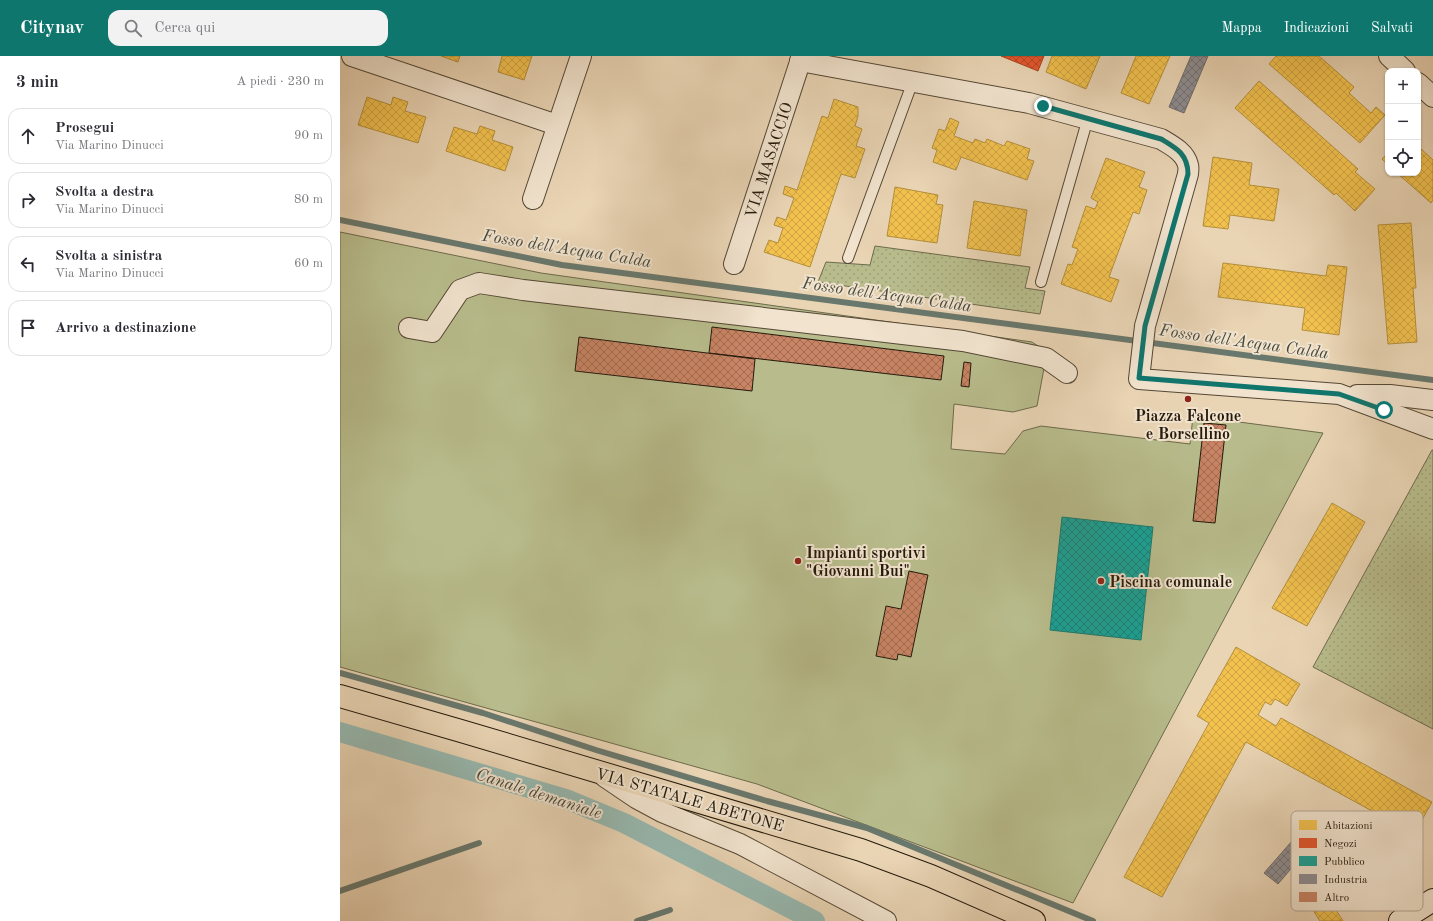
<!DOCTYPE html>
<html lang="it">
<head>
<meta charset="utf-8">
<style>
	:root { --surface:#fff; --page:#f2f2f3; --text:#2b2b33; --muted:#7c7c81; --line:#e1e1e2; --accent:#0f766e }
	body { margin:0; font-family:"Old Standard TT",serif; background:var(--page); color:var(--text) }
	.controls { position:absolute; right:12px; top:12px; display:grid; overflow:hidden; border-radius:8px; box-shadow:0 1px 3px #0004 }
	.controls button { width:36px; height:36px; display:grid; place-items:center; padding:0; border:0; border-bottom:1px solid var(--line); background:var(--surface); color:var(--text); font:20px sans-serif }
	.stop { position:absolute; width:12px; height:12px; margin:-9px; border:3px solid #0f766e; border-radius:50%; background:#fff }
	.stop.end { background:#0f766e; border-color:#fff; box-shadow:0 1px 4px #0008 }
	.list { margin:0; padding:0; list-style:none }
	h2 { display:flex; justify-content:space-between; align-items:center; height:52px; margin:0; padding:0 16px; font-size:17px }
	h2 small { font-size:13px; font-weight:400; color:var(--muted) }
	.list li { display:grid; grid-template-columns:26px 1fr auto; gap:12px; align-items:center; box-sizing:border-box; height:56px; margin:0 8px 8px; padding:0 8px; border:1px solid var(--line); border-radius:12px }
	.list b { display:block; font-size:15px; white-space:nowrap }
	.list p { margin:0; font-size:13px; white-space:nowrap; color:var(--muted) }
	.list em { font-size:13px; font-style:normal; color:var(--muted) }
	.icon { flex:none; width:22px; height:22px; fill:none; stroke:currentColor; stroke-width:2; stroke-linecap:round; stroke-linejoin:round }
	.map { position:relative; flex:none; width:1093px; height:865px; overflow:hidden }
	header { display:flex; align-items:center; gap:24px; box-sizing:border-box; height:56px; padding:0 20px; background:var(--accent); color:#fff }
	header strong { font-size:19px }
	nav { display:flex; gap:22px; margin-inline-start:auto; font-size:14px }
	.search { width:280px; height:36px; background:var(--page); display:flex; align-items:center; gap:10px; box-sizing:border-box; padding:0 14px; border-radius:12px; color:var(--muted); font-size:15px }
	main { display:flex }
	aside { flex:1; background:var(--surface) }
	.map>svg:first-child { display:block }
</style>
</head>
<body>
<header>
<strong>Citynav</strong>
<div class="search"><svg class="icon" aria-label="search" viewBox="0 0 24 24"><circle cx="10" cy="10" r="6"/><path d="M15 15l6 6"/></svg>Cerca qui</div>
<nav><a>Mappa</a><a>Indicazioni</a><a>Salvati</a></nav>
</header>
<main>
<aside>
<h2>3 min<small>A piedi · 230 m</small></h2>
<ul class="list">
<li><svg class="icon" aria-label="ahead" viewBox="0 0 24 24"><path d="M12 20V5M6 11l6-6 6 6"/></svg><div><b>Prosegui</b><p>Via Marino Dinucci</p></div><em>90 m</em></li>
<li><svg class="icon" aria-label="right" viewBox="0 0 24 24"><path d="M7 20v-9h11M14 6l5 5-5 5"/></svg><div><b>Svolta a destra</b><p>Via Marino Dinucci</p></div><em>80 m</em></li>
<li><svg class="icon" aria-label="left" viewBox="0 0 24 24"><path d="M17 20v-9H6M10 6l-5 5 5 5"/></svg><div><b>Svolta a sinistra</b><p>Via Marino Dinucci</p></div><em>60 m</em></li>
<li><svg class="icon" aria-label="arrive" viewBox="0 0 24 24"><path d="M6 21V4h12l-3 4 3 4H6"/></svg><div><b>Arrivo a destinazione</b></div></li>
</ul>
</aside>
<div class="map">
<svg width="1093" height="865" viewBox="0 0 1093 865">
	<defs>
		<pattern id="grass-dots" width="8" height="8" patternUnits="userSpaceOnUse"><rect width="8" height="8" fill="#b8bc8c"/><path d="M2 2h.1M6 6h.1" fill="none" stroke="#9ea177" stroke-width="1.8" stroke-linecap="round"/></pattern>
		<pattern id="homes-cross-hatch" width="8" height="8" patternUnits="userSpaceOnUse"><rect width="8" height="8" fill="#f2c14e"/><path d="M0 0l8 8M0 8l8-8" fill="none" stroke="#cfa543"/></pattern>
		<pattern id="shops-cross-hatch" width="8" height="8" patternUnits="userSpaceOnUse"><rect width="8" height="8" fill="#e4572e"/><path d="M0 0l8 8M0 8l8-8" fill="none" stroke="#b94725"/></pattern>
		<pattern id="public-cross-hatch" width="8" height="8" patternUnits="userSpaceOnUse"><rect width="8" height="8" fill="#17a398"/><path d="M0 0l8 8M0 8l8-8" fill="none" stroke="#15847a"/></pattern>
		<pattern id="industry-cross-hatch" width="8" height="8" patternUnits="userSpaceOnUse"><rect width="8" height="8" fill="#8d8d92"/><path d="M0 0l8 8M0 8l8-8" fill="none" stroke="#737275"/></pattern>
		<pattern id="building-cross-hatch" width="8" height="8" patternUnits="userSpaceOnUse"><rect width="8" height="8" fill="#c88464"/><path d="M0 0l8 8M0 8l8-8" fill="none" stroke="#a26b51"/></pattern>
	</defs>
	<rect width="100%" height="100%" fill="#e9d4b4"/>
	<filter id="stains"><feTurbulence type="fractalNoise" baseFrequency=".005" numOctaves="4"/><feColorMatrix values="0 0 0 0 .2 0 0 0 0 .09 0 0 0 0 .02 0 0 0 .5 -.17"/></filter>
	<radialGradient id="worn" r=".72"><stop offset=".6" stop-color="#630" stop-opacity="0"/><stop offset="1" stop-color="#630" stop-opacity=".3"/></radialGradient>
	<g fill="url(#grass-dots)" stroke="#6e6a4c">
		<path d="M535,190L690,211L685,232L705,235L700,258L478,226L486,206L530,209Z"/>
		<path d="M1092,394H1093V673L973,611Z"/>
	</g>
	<path fill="#b8bc8c" stroke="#6e6a4c" d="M0,176L201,217L692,286L707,296L697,350L673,356L614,348L611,393L665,398L683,375L701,370L850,388L853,360L983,377L733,847L417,728L0,611Z"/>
	<g fill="url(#homes-cross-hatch)" stroke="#b48f3a">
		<path d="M101,0H120L118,6Z"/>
		<path d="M162,0H192L184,24L158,16Z"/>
		<path d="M712,0H760L746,33L706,16Z"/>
		<path d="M796,0H830L809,48L781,37Z"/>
		<path d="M936,0H979L1014,31L1009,37L1031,57L1036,51L1045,59L1020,87L929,8Z"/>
		<path d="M919,25L1018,113L1015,116L1035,133L1015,155L996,137L994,139L895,52Z"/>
		<path d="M27,41L51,49L53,41L68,46L65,55L86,61L78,87L18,69Z"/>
		<path d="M494,43L518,51V60L515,70L522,73L516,90L525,93L515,122L501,118L470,211L424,196L429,184L438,187L443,172L434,169L437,161L446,164L454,142L443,138L445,130L457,134L482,60L488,62Z"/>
		<path d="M610,62L619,66L614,80L633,87L635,83L645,87L647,83L664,90L667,85L690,93L687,103L694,105L687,124L621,101L616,114L593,106L597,94L592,92L599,73L605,75Z"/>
		<path d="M140,70L155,75L152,84L173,91L165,115L106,95L114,71L137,78Z"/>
		<path d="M1078,90L1093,104V144L1091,147L1057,117H1078Z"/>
		<path d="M1048,97V109L1042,103Z"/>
		<path d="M873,101L912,107L909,129L939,133L934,165L890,159L888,173L863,170Z"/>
		<path d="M766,102L805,116L799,131L807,134L799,158L793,156L769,221L779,224L771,246L721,228L728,208L732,209L738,193L732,191L746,150L755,153L758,146L751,142Z"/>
		<path d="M555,131L598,139L596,148L603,149L597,187L547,180Z"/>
		<path d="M634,145L687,154L680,200L627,192Z"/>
		<path d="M1071,167L1076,232H1073L1077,286L1048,288L1038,169Z"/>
		<path d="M883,207L986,220L988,209L1007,211L999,279L962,274L965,252L878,241Z"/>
		<path d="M992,447L1025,466L967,570L932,552Z"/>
		<path d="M896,591L960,628L947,650L935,643L931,649L925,646L918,659L936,670L941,662L1092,746L1074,778L906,686L822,841L784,821L869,667L857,660Z"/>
		<path d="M985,837L1003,865H980L969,848Z"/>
	</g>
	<path fill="url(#shops-cross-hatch)" stroke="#aa4424" d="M661,0H704L698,15Z"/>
	<path fill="url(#public-cross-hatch)" stroke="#1b7a6e" d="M722,461L813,471L801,584L710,574Z"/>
	<g fill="url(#industry-cross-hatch)" stroke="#6e6a6a">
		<path d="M851,0H868L844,57L829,51Z"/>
		<path d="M959,777L973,787L938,828L924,817Z"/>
	</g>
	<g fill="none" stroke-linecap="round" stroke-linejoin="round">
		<g stroke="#69786d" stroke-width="6">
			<path d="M0,164L222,209L1093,324"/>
			<path d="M0,617L143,657L256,694L427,745L527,772L753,865"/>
			<path d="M0,835L139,787"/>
			<path d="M297,865L330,854"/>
		</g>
		<path stroke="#97b8af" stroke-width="20" d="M0,676L226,743L284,767L475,865"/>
	</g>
	<g fill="url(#building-cross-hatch)" stroke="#24190b">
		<path d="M372,271L604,300L601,324L369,297Z"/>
		<path d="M239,281L415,303L412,335L235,315Z"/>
		<path d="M624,306L631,307L629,331L621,330Z"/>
		<path d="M864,367L886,369L875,467L853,465Z"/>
		<path d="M569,515L588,519L571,601L558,598L557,604L536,600L546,550L561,553Z"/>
	</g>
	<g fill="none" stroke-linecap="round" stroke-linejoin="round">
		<g stroke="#554835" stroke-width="12">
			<g id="lane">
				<path d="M508,202L573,25"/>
				<path d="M701,226L748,62"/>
			</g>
		</g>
		<g stroke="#554835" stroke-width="22">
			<g id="street">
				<path d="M12,0L217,69"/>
				<path d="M1049,0L1065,15"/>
				<path d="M460,5L689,47L821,83C831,89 845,96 848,109C849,112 848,116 848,118L805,270L799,323L999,338L1093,373"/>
				<path d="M1078,27L1093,41"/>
				<path d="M193,143L241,0"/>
				<path d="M394,208L462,0"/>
				<path d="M69,272L92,276L120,234L139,227L183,234L623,285L706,302L727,317"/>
				<path d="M1017,339H1050L1093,344"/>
				<path d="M265,721L296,742L322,756L400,788L546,865"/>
			</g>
		</g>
		<g stroke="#24190b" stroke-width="24">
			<path id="secondary" d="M1060,865L1093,844"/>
		</g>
		<g stroke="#24190b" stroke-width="24">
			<path id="primary" d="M0,640L121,675L521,794L591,820L694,865"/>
		</g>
		<use href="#lane" stroke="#f1e3ce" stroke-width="10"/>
		<use href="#street" stroke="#f1e3ce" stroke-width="20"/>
		<use href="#secondary" stroke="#f1e3ce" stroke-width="22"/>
		<use href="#primary" stroke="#e9d4b4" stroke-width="22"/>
	</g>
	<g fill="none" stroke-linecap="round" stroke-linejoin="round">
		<path stroke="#0f766e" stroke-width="5" d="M703,50L821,83C836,92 848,98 848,118L805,270L799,322L999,338L1044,354"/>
	</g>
	<g fill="#8f2418" stroke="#f1e3ce" stroke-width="1.5">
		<circle cx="848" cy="343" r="4"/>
		<circle cx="458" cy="505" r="4"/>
		<circle cx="761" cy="525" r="4"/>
	</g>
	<g text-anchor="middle" stroke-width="4" stroke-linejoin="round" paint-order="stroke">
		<g font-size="16" fill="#24190b" stroke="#f1e3ce">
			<text transform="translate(428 104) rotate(-72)" y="6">VIA MASACCIO</text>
			<text transform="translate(350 743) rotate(16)" y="6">VIA STATALE ABETONE</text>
		</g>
		<g font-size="16" font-weight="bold" fill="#24190b" stroke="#f1e3ce" text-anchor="start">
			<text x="848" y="365" text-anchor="middle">Piazza Falcone<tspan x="848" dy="18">e Borsellino</tspan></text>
			<text x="466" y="502">Impianti sportivi<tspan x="466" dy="18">"Giovanni Bui"</tspan></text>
			<text x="769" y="531">Piscina comunale</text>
		</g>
		<g font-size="17" font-style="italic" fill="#46493c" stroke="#f1e3ce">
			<text transform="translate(227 192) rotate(9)" y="6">Fosso dell'Acqua Calda</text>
			<text transform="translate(547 238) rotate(8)" y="6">Fosso dell'Acqua Calda</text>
			<text transform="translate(904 285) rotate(8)" y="6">Fosso dell'Acqua Calda</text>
			<text transform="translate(199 737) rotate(18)" y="6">Canale demaniale</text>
		</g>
	</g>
	<rect x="951" y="755" width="132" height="100" rx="6" fill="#f1e3ce" stroke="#b4a694" stroke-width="1"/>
	<rect x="959" y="764" width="18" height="10" fill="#f2c14e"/>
	<rect x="959" y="782" width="18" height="10" fill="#e4572e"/>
	<rect x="959" y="800" width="18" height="10" fill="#17a398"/>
	<rect x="959" y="818" width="18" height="10" fill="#8d8d92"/>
	<rect x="959" y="836" width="18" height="10" fill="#c88464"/>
	<g font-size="11" fill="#24190b">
		<text x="984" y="773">Abitazioni</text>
		<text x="984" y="791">Negozi</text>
		<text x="984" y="809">Pubblico</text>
		<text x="984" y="827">Industria</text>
		<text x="984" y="845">Altro</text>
	</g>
	<rect width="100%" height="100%" filter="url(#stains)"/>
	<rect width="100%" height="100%" fill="url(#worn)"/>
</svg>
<div class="controls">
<button>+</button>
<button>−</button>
<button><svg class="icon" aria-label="locate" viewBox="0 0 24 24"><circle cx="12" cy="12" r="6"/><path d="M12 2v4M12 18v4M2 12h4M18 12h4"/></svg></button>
</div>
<div class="stop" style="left:1044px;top:354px"></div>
<div class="stop end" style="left:703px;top:50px"></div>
</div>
</main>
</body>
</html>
